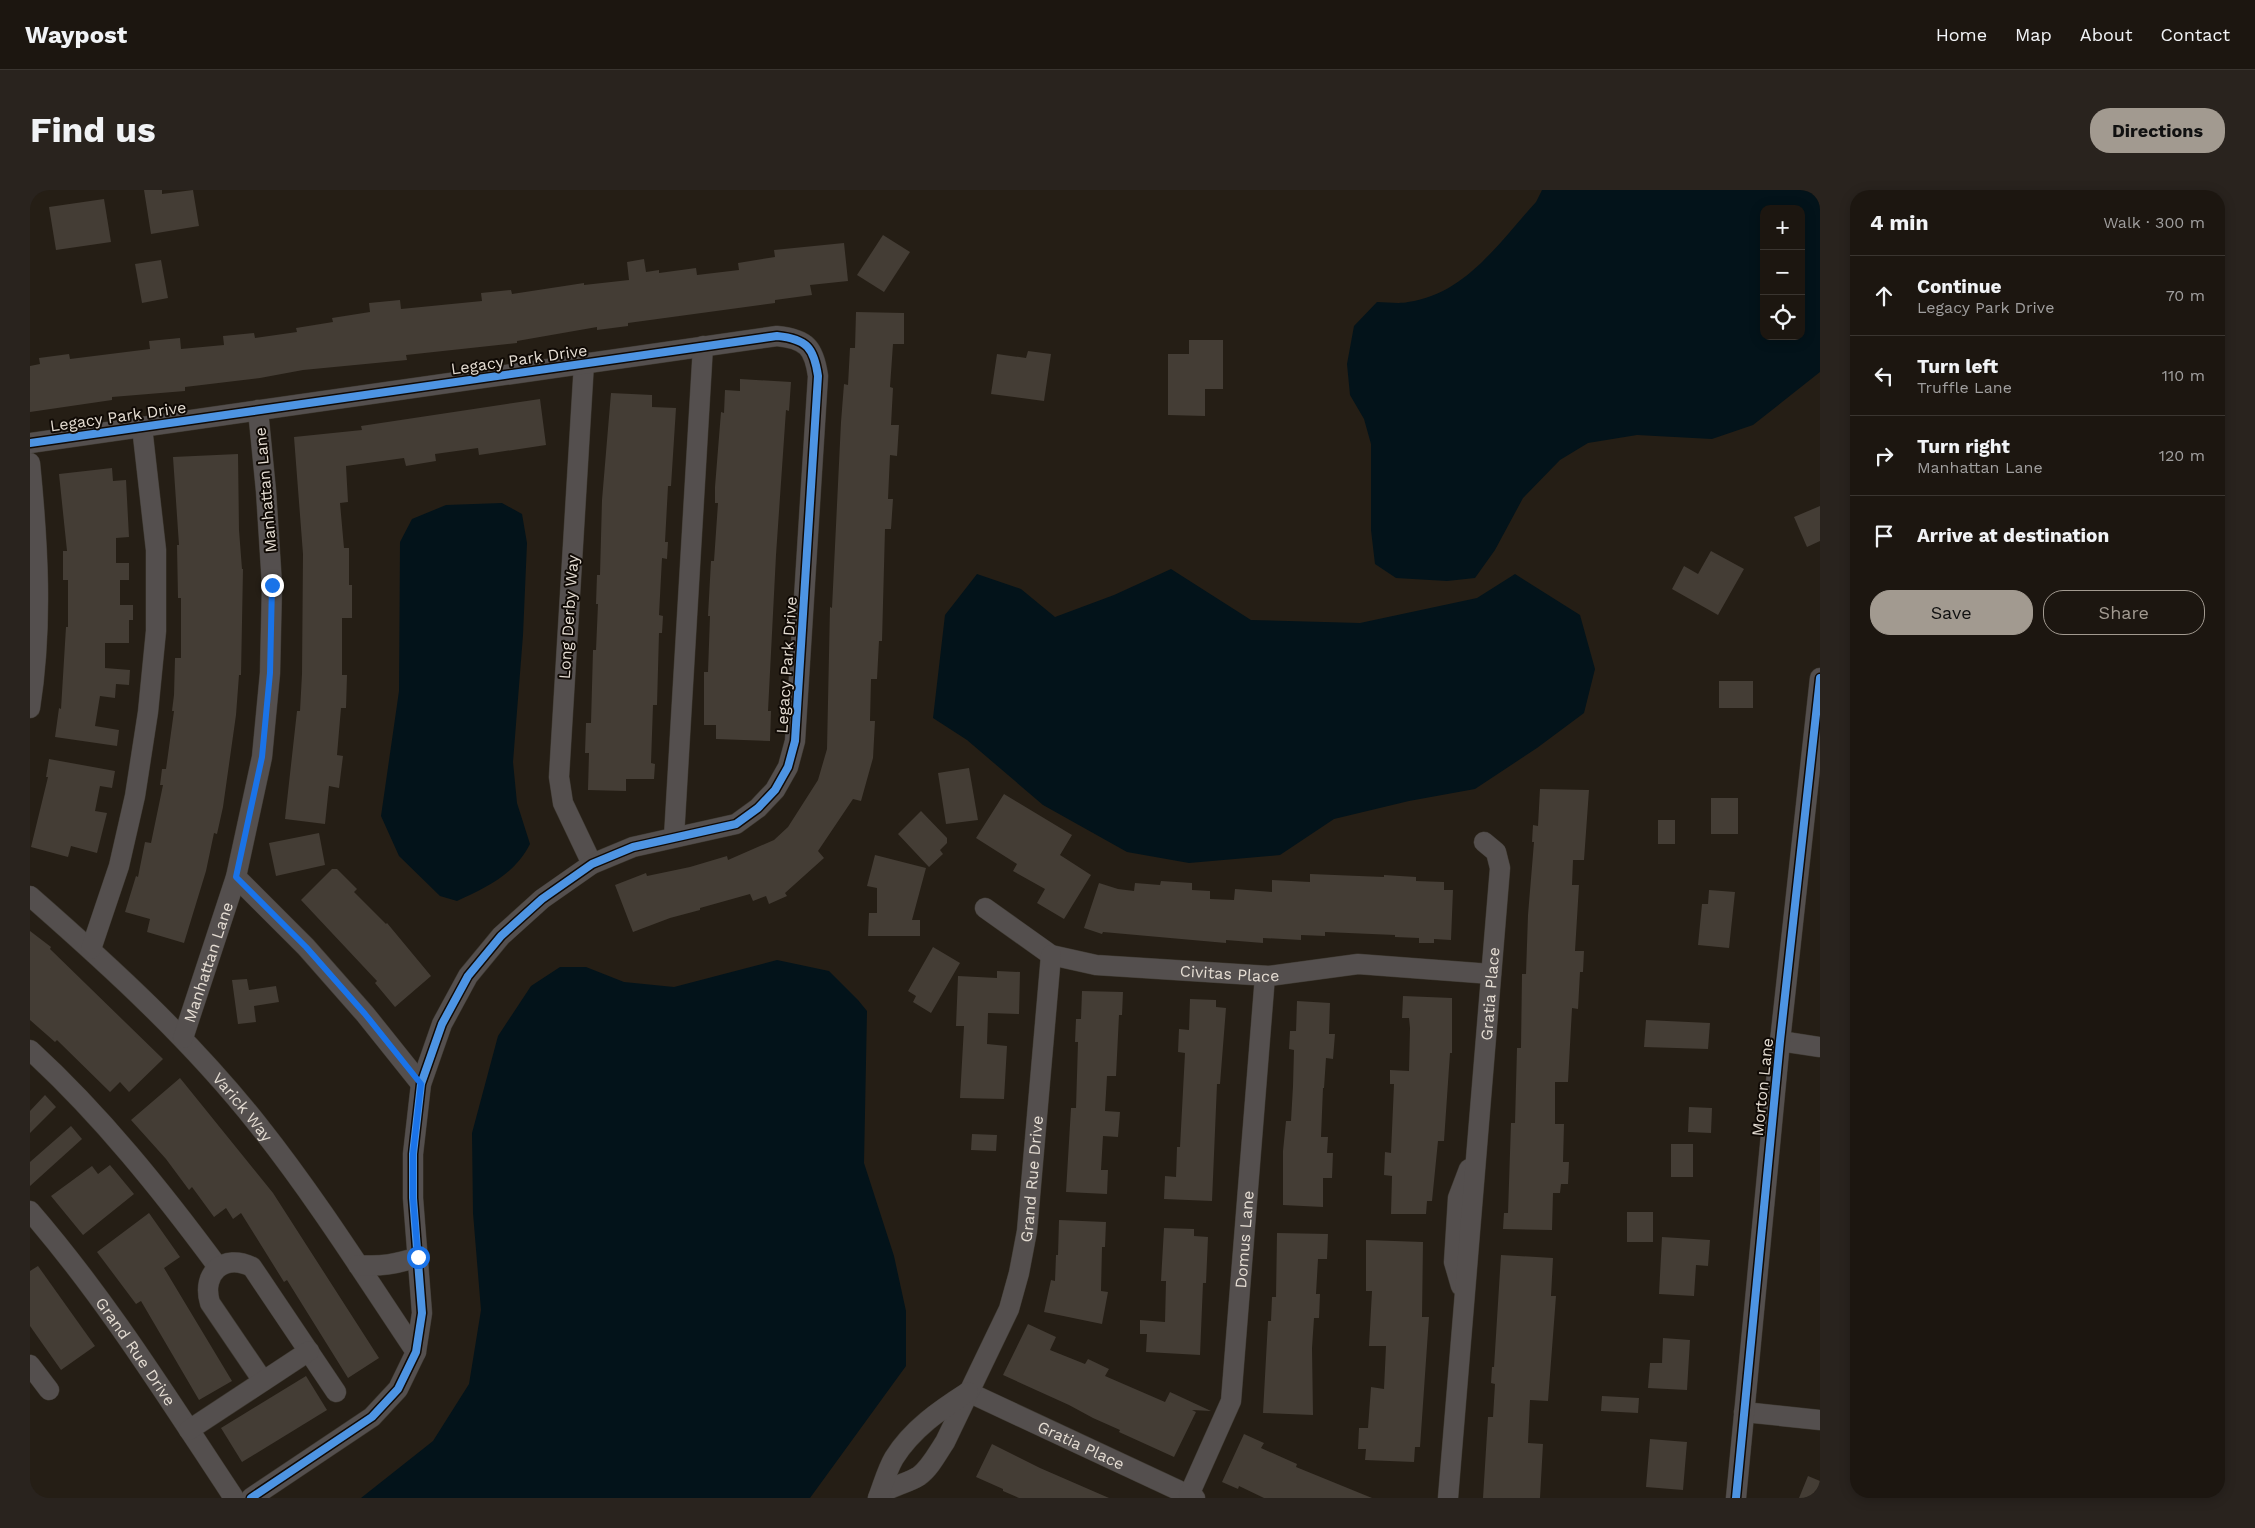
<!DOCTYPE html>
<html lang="en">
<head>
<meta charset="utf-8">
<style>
	:root { --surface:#1c1610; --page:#29231e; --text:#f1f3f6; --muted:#a09f9f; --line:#3a3530; --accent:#a29a90 }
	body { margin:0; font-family:"Work Sans",sans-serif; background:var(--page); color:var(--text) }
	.controls { position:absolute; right:15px; top:15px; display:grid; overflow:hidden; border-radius:10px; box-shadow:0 2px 12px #0003 }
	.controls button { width:45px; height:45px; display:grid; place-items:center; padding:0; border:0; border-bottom:1px solid var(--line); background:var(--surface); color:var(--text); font:25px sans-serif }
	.stop { position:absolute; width:15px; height:15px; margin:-11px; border:4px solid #1a73e8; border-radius:50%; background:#fff }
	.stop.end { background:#1a73e8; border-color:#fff; box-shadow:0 1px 5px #0008 }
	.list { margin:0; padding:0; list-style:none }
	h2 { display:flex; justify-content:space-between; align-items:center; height:65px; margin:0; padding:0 20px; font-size:21px }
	h2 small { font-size:16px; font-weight:400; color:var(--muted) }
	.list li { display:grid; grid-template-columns:32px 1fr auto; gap:15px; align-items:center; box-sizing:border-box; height:80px; padding:0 20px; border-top:1px solid var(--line) }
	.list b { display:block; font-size:19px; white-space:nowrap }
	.list p { margin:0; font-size:16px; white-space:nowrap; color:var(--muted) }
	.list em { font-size:16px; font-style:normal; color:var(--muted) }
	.actions { display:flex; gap:10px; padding:15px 20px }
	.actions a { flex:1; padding:11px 0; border:1px solid var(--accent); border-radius:20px; text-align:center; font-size:18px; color:var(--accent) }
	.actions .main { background:var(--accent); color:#111 }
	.icon { flex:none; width:28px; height:28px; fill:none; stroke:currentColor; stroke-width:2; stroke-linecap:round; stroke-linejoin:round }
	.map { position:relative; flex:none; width:1790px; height:1308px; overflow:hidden; border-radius:20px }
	header { display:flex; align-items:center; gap:30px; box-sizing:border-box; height:70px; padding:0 25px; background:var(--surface); border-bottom:1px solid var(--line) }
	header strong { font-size:24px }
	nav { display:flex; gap:28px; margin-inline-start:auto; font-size:18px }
	.intro { display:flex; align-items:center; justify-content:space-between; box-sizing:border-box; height:120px; padding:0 30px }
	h1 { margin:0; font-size:35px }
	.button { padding:12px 22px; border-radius:20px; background:var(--accent); color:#111; font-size:18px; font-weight:700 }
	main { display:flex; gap:30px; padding:0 30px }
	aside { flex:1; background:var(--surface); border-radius:20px; box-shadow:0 2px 12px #0003 }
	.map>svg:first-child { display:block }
</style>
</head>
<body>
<header>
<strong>Waypost</strong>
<nav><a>Home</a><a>Map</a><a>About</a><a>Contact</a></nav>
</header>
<div class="intro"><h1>Find us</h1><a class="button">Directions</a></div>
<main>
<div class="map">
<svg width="1790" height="1308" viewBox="0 0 1790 1308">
	<rect width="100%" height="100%" fill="#251e15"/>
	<g fill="#03131a" fill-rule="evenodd">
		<path d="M1512,0H1790V182L1723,235L1682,249L1607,245L1558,253L1530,270L1493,308L1465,360L1445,388L1417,391L1366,388L1345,374L1341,340V254L1334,229L1320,205L1317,174L1324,136L1347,112C1357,112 1369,114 1378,112C1436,104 1469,52 1506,12ZM1734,19H1771V146H1734Z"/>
		<path d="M472,313L492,324L497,353L493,445L483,572L487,613L500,654C484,685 457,697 427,711L410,706L369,666L351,626L369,501L370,352L382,329L416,315Z"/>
		<path d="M1141,379L1221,430L1330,433L1447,408L1485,384L1550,425L1565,479L1554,523L1507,558L1445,599L1379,611L1304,629L1250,665L1159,673L1097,662L1013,615L937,550L903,528L915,425L947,384L991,399L1025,427L1084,405Z"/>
		<path d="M747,770L799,781L828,810L837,821L834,973L864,1066L876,1121V1176L780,1308H331L403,1251L439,1194L451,1120L443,1023L442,943L468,846L501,796L530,777H556L594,792L644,797Z"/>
	</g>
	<g fill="#443d35">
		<path d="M114,0H132V4L163,0L169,36L121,44Z"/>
		<path d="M74,9L81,52L26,60L19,17Z"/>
		<path d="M853,45L880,62L854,102L827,85Z"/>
		<path d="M814,53L818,91L780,95L782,105L745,110V113L598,133V136L567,140V137L487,151V153L376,165L377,170L273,180L230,188L155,197V201L82,207V210L0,222V176L10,174L9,168L39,164L40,169L120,159L119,151L150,148L151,159L194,155L193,146L224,143L225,148L267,142L266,138L303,132L302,128L340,122L339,113L370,110L371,119L452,111L451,103L481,100L482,104L554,93V95L599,90L597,72L614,69L616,82L629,80V83L666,78L667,85L709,80L708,73L745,67L744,60Z"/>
		<path d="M131,70L138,108L112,113L105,74Z"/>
		<path d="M826,122L874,123V154H863L860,197L863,198L861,235H869L867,266L860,265L858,309H863L861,339H855L852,451H849L847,489H841L840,531H845L843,568L831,611L823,609L788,661L794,668L755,703L757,706L739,714L736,706L723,711L720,704L670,718V720L640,728L603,742L585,695L616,683L617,686L660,677L697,666L698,670L744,650L758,637L788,590L797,559L800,417L802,418L811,232L814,194L818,195L820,158H825Z"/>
		<path d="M1159,150H1193V199H1175V226L1138,225V164H1159Z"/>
		<path d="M998,161L1021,164L1014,211L961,204L967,164L996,168Z"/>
		<path d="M710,189L761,192L759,221L756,220L746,365L738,521H741L740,551L686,549V535H674V482H678L680,426H678L681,371H684L688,313H685V297L691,222L694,223L695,200L710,201Z"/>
		<path d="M581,203L622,205V217L646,218L641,296H638L635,352H638L637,369L632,368L629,425L633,426L632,443H629L627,515H623L621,573L625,574L624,589H596V601L558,600L559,563H555L556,533H561L563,460H566L568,414H566L567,385H570L572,310Z"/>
		<path d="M510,209L516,255L449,265L448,258L405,264L406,271L376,276L374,268L316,276L318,312L310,313L314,358H319V395H322V428H312V485H317L316,518H311L307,565L313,566L309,598L299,596L295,634L255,629L267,521H270L272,484L273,364L264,247L332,240L331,236Z"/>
		<path d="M208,264L209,340L212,379H213L211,485H209L206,525L193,617L187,644L184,643L176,681L154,753L117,742L120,729L95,722L106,686L108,687L115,652L121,653L133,595H130L132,579H136L144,521H142L144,505L145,468H151V408H148L147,355H149L143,267Z"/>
		<path d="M82,278L83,291L96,290L99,347L86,348V373H99V390H90V415H103V430H99V453H75V478L100,480L99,495L86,494L85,508L70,506L65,536L89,540L87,556L25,547L29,518L31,519L36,437H38V390H33V361H37L29,284Z"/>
		<path d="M1790,316V351L1777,357L1764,327Z"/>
		<path d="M1681,361L1714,379L1688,425L1642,399L1654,376L1668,384Z"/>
		<rect x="1689" y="491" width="34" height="27"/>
		<path d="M19,569L85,581L82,598L70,596L65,621L77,623L67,663L41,656L38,667L1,657L18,587H16Z"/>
		<path d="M939,578L948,630L916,634L908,583Z"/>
		<path d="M1510,599L1559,600L1554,670H1543L1542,695H1549L1545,761H1554L1553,782H1550L1548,819L1542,818L1538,892H1525V934H1534L1533,972H1539L1538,994H1531L1530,1003H1523L1522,1040L1473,1039L1474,1023H1478L1481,933H1485L1487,858H1491L1492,784H1496L1498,725L1504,652H1502L1503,635L1508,636Z"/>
		<path d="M974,604L1042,645L1030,665L1061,685L1034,729L1007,713L1015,699L983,681L987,674L946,648Z"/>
		<rect x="1681" y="608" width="27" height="36"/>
		<path d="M891,621L917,648V653L910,660L913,664L899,677L868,644Z"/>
		<rect x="1628" y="630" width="17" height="24"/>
		<path d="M289,643L295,675L246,686L239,653Z"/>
		<path d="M845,665L896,678L882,730H890V746H838L839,723H847V698L837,696Z"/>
		<path d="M302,679H307L327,699L324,702L356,734L357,733L401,786L365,817L345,793L347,791L271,710Z"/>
		<path d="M1280,684L1354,687V685L1386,687V691L1414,692V700H1423L1421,750L1404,749V753H1389V748L1365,747V745L1295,742V746L1271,745V750L1233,748V753L1196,750V753L1073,742L1072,744L1054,738L1069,693L1088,699L1104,701L1105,693L1130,695L1131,691L1162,693V700L1180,701V709L1204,710L1205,699L1242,702V690L1280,692Z"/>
		<path d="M1679,700L1705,702L1699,758L1668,755L1672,714H1678Z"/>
		<path d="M0,741L21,757L20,759L133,869L99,902L90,892L80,902L27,850L25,852L0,830Z"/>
		<path d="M903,757L930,773L901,823L883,812L886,806L878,801Z"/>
		<path d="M967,781L990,782L989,824L958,823L957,854L977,856L974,909L930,908L934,836H926L928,786L967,788Z"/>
		<path d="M217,789L219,800L246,796L249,812L224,816L226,832L208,834L202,790Z"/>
		<path d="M1052,801L1093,802L1092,825H1089L1086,886H1077L1075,921L1090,922L1088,947L1073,946L1071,980H1078L1077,1004L1036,1002L1041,918H1046L1048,852H1045L1046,829H1051Z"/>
		<path d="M1373,806L1422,808V863H1420L1414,951H1408L1402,1011H1397L1396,1024H1361L1362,986L1354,985L1355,962L1361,963L1364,894H1360V880L1379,881L1380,838L1379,828H1372Z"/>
		<path d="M1160,809L1186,810V817L1196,818L1190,894H1187L1182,1011L1134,1009L1135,986L1146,987L1147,957H1150L1155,863L1148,862L1149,839L1159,840Z"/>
		<path d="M1267,811L1300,813L1299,844H1305L1303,869L1296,868L1294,898H1293L1291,947H1298L1297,963H1303L1302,988H1293V1017L1253,1015V961L1256,931H1261L1263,896L1264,860L1259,859L1260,841H1266Z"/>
		<path d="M1616,830L1680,833L1678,859L1614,857Z"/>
		<path d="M150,888L243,1003L349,1168L318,1188L257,1090L254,1092L211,1023L203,1029L196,1018L184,1027L162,997L159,1000L136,969L101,930Z"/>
		<path d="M15,905L26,917L0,943V921Z"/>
		<path d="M1659,917L1682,918L1681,943L1658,942Z"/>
		<path d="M41,936L52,949L0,996V972Z"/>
		<path d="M942,944L967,945L966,961L941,960Z"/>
		<rect x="1641" y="954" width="22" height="33"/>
		<path d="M80,975L104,1004L53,1045L21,1006L62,976L68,984Z"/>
		<rect x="1597" y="1022" width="26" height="30"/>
		<path d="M119,1023L150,1067L134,1078L202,1191L169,1210L111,1111L106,1114L67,1062Z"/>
		<path d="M1029,1030L1076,1032L1075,1057H1072L1071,1101L1078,1102L1072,1134L1014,1122L1021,1090L1025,1091L1026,1065H1028Z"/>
		<path d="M1134,1038L1164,1039V1046L1178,1047L1176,1093H1173L1170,1165L1116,1162L1117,1144H1110V1130L1135,1132L1136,1091H1131Z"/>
		<path d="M1247,1043L1298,1044L1297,1069H1288L1286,1104H1290L1289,1128H1284L1282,1158L1283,1225L1233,1223L1238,1131H1241L1242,1107H1246Z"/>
		<path d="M1632,1047L1680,1050L1678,1076L1666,1075L1664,1106L1629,1104Z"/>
		<path d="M1336,1050L1393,1052L1392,1127H1399L1390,1257H1385L1384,1272L1335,1270L1336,1259H1328L1329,1238H1338L1341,1197L1354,1199L1356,1156H1339L1342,1101H1336Z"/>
		<path d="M1471,1065L1523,1068L1521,1106H1526L1518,1211L1500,1210L1498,1253L1513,1254L1510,1308H1453L1458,1227H1463L1465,1194L1461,1193L1462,1177H1464Z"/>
		<path d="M8,1076L65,1156L31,1180L0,1136V1081Z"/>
		<path d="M998,1134L1026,1147L1020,1160L1055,1174L1058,1169L1079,1179L1075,1186L1135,1212L1140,1202L1181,1221L1162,1220L1166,1222L1144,1267L1089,1242L1090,1240L1063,1228L1039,1215L973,1185Z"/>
		<path d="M1633,1148L1660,1150L1657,1200L1618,1198L1620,1173H1632Z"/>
		<path d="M276,1186L297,1220L212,1272L191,1238Z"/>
		<path d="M1572,1206L1609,1208L1608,1223L1571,1221Z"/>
		<path d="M1214,1244L1234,1253L1231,1258L1267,1274L1266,1277L1342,1308H1234L1209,1296L1208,1299L1192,1292Z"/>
		<path d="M1620,1249L1657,1252L1653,1300L1616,1297Z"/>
		<path d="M962,1254L1010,1278L1079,1308H989L973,1301V1299L946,1287Z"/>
		<path d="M1778,1286L1790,1291V1308H1769Z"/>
	</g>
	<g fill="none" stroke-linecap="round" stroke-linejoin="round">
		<g stroke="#3e3931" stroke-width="21">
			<g id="minor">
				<path d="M554,173L529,587L533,613L562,674"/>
				<path d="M0,253L747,146C777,149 784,158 788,186L765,551L758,577L745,600L728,618L706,634L603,657L562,674L512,709L471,746L438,786L412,834L391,894L383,964V1008L392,1123L386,1162L368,1199L342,1227L221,1308"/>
				<path d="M0,273C8,354 13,436 0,518"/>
				<path d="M644,647L673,156"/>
				<path d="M206,687L276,757L335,824L391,894"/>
				<path id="s1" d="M0,706C81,777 162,851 229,936C286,1008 335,1086 386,1162"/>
				<path id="s2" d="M955,718L1021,765L1066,775L1239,786L1328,774L1461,784"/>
				<path d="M61,759L89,676L105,606L118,522L126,441V360L112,237"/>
				<path id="s3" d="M153,848L206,687L232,567L240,483L242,395L236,301L228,220"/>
				<path d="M1750,851L1790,857"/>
				<path d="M0,860C71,925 131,1000 188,1077"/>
				<path id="s4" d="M0,1021C77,1110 139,1210 204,1308"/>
				<path d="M328,1075C350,1077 367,1074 388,1067"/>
				<path d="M1431,1096L1424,1072L1428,1008L1439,979"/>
				<path d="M0,1175L19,1200"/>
				<path d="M233,1191L180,1113C171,1083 194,1063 222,1077L306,1202"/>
				<path id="s5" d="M938,1202L1165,1308"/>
				<path d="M1714,1222L1790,1230"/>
				<path d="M159,1240L279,1161"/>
				<path id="s6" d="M1159,1305L1201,1211L1235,786"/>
				<path id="s7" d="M848,1308C859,1295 875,1295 889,1286C900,1278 907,1264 915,1252L979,1119L989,1083L997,1041L1021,765"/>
				<path d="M848,1308C853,1295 857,1280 864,1268C882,1239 910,1220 938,1202"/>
				<path id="s8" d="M1418,1308L1470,678L1466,662L1454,652"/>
				<path d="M1706,1308L1750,851L1790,488"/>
			</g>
		</g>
		<use href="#minor" stroke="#544f4e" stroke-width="20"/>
		<g stroke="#100a05" stroke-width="11">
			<g id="cycleway">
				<path d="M0,253L747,146C777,149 784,158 788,186L765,551L758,577L745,600L728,618L706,634L603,657L562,674L512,709L471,746L438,786L412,834L391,894L383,964V1008L392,1123L386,1162L368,1199L342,1227L221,1308"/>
				<path d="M1706,1308L1750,851L1790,488"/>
			</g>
		</g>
		<use href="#cycleway" stroke="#4d94e3" stroke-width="8"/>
	</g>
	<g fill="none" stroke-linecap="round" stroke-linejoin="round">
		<path stroke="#1a73e8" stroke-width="6" d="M242,395L240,483L232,567L206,687L276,757L335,824L391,894L383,964V1008L388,1067"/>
	</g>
	<g text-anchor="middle" stroke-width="4" stroke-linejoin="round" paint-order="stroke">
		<g font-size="16" fill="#e5ddd3" stroke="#100a05">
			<text transform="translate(489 169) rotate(-8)" y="6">Legacy Park Drive</text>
			<text transform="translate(88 226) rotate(-8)" y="6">Legacy Park Drive</text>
			<text transform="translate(235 300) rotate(-95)" y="6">Manhattan Lane</text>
			<text transform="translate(538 427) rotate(-86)" y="6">Long Derby Way</text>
			<text transform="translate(756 475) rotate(-86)" y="6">Legacy Park Drive</text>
			<text dy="6" stroke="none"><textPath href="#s3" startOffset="80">Manhattan Lane</textPath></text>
			<text dy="6" stroke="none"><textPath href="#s2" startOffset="261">Civitas Place</textPath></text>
			<text dy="6" stroke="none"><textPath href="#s8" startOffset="506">Gratia Place</textPath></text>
			<text transform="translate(1732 897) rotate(-84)" y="6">Morton Lane</text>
			<text dy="6" stroke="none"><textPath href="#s1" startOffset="300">Varick Way</textPath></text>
			<text dy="6" stroke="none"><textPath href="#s7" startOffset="370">Grand Rue Drive</textPath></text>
			<text dy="6" stroke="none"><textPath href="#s6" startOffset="265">Domus Lane</textPath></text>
			<text dy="6" stroke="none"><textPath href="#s4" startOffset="176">Grand Rue Drive</textPath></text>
			<text dy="6" stroke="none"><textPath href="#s5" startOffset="125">Gratia Place</textPath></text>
		</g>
	</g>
</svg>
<div class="controls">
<button>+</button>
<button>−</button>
<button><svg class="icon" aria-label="locate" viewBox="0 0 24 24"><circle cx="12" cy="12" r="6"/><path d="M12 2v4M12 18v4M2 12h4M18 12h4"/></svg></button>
</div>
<div class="stop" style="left:388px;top:1067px"></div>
<div class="stop end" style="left:242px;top:395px"></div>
</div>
<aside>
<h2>4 min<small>Walk · 300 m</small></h2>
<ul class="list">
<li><svg class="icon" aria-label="ahead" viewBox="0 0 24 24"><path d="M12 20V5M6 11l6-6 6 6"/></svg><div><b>Continue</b><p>Legacy Park Drive</p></div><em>70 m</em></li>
<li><svg class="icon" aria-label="left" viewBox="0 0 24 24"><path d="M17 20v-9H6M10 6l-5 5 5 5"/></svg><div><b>Turn left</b><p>Truffle Lane</p></div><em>110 m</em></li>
<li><svg class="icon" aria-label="right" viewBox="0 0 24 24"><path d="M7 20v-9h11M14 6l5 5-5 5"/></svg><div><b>Turn right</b><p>Manhattan Lane</p></div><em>120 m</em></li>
<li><svg class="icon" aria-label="arrive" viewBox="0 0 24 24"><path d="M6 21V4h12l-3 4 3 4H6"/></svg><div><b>Arrive at destination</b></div></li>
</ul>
<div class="actions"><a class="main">Save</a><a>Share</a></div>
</aside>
</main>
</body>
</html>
